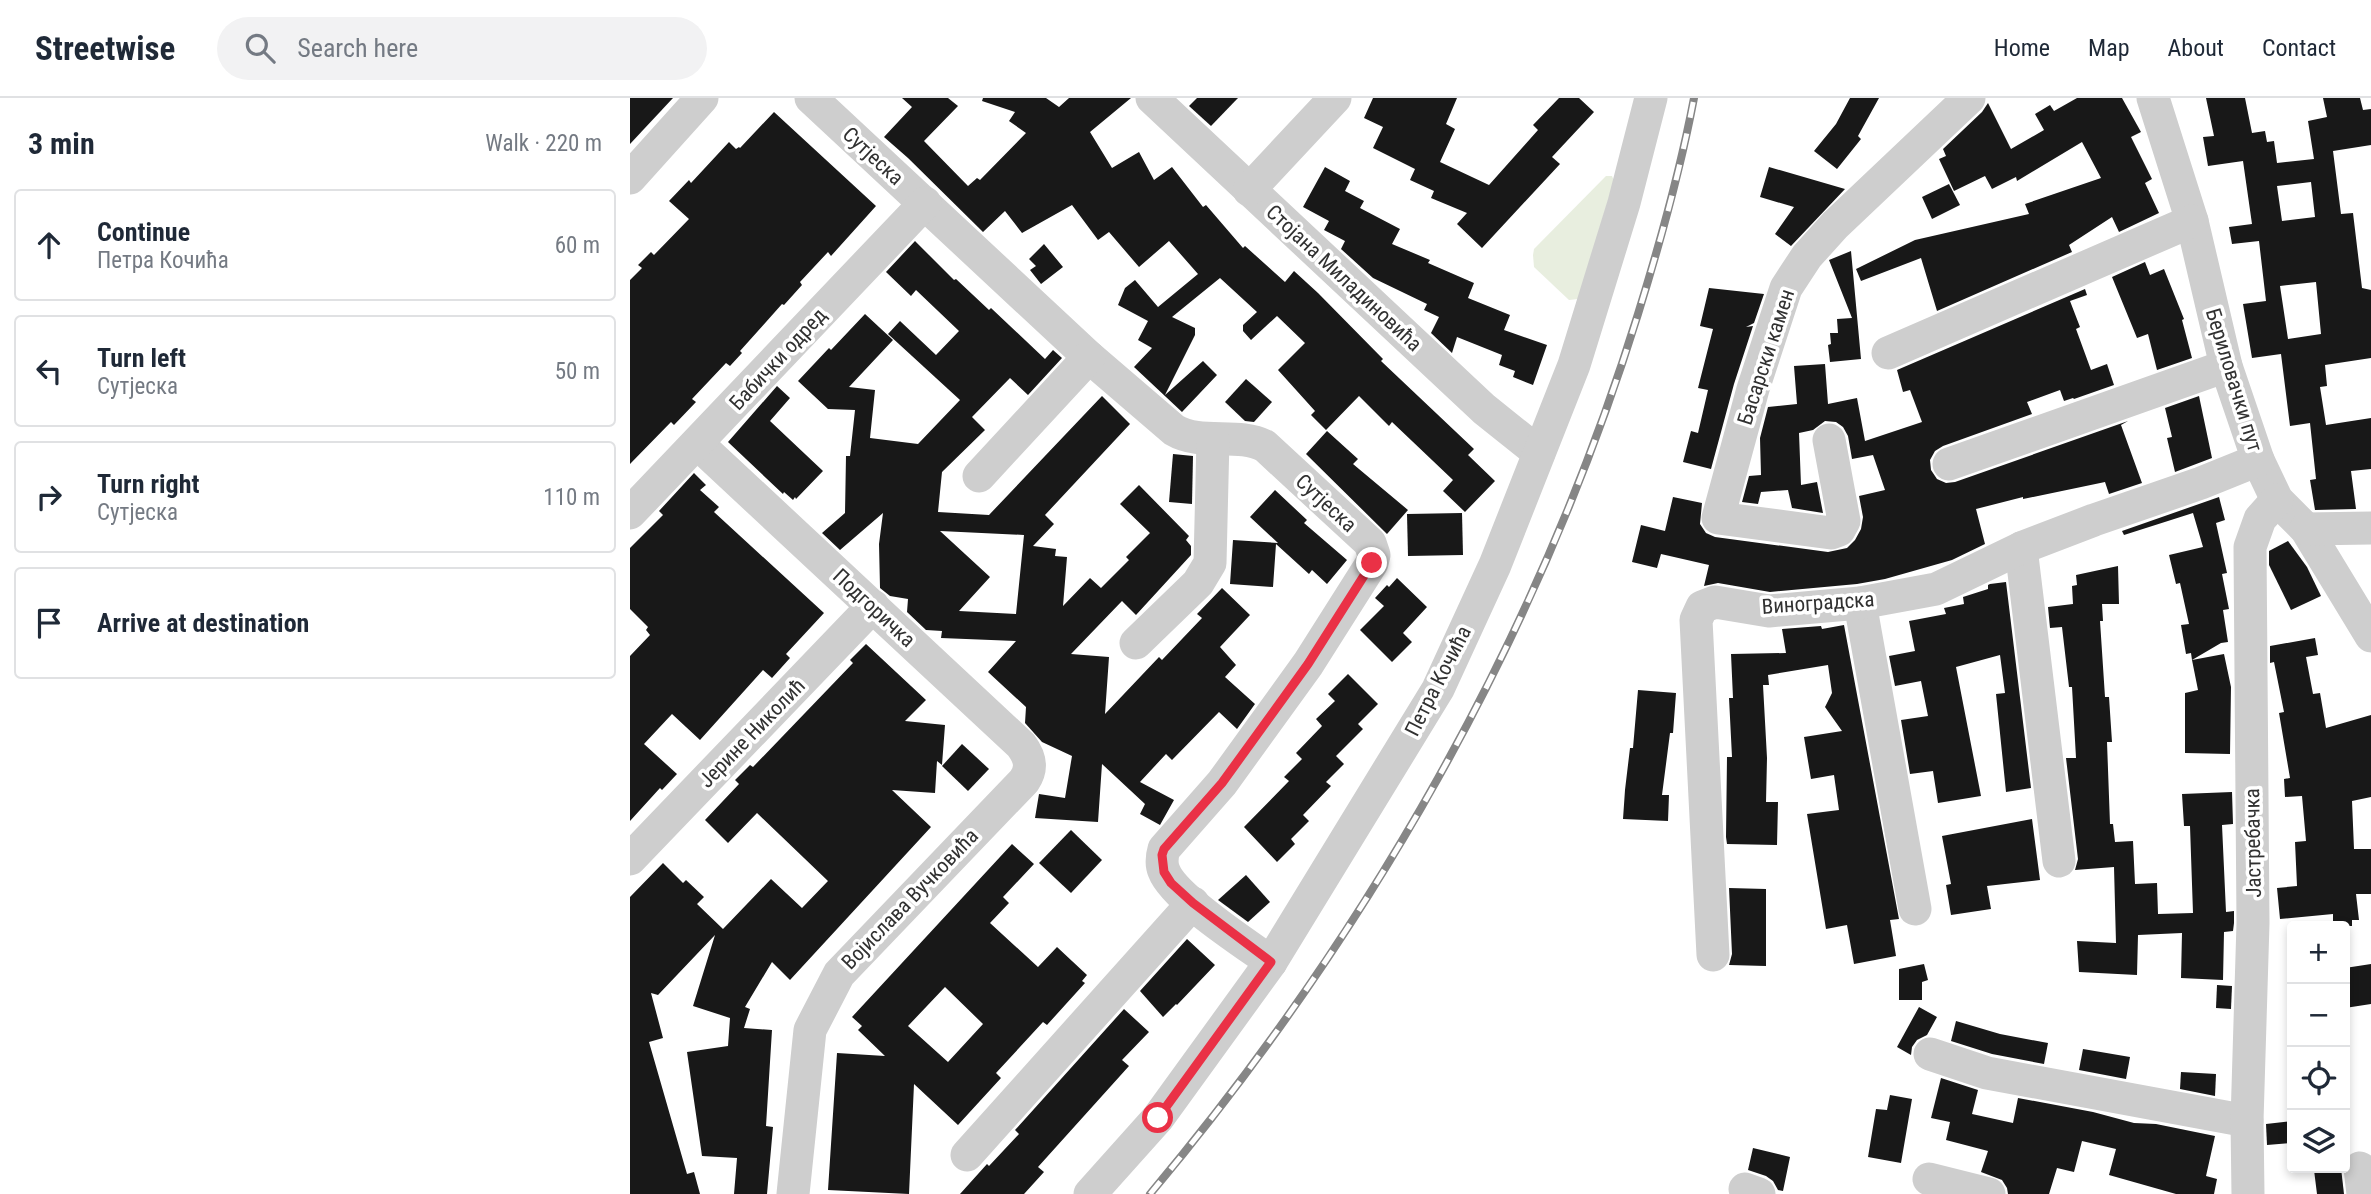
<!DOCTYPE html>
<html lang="en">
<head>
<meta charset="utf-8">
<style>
	:root { --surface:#fff; --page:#f2f2f3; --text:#1f2937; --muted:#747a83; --line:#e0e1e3 }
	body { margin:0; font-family:"Roboto Condensed",sans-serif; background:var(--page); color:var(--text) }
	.controls { position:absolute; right:21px; bottom:21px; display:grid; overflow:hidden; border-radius:7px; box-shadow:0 4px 10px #0003 }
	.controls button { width:63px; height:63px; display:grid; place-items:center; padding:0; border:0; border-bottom:2px solid var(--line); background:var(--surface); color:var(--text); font:35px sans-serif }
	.stop { position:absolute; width:21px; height:21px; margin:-16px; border:5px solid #ea3146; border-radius:50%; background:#fff }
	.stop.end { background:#ea3146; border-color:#fff; box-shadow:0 2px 7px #0008 }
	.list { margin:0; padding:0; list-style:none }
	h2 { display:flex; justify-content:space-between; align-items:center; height:91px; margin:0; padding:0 28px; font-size:30px }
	h2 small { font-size:23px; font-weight:400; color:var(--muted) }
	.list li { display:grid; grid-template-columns:46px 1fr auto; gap:21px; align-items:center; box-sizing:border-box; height:112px; margin:0 14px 14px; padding:0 14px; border:2px solid var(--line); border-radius:7px }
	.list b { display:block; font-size:26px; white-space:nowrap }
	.list p { margin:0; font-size:23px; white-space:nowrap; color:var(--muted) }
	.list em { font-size:23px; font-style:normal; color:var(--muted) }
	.icon { flex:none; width:38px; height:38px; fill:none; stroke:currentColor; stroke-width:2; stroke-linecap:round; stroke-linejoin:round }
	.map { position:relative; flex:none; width:1741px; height:1096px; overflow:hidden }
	header { display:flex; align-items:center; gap:42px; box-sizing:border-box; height:98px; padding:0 35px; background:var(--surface); border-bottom:2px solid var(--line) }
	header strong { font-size:33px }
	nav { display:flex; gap:38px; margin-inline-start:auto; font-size:24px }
	.search { width:490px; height:63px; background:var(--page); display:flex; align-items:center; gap:18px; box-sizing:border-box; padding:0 24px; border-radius:38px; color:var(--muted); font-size:26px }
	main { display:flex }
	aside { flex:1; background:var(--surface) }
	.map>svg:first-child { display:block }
</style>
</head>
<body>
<header>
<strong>Streetwise</strong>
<div class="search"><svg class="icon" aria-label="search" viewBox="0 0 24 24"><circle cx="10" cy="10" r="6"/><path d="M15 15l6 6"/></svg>Search here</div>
<nav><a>Home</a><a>Map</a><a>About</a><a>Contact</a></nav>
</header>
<main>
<aside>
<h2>3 min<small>Walk · 220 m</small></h2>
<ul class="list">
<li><svg class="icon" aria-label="ahead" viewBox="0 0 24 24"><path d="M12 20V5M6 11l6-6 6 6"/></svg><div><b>Continue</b><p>Петра Кочића</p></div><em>60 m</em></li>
<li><svg class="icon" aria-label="left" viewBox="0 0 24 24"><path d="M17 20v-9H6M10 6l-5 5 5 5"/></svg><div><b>Turn left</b><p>Сутјеска</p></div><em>50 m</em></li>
<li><svg class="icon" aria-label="right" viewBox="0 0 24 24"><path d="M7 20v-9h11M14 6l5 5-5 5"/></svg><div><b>Turn right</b><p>Сутјеска</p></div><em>110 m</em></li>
<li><svg class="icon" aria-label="arrive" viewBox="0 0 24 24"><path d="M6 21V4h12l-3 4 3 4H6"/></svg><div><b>Arrive at destination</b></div></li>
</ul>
</aside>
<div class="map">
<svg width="1741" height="1096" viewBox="0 0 1741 1096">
	<rect width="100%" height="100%" fill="#fff"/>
	<path fill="#e8eedf" d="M976,78H982L984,83L948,201L939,202L904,169L903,157L904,151Z"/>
	<g fill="#181818" fill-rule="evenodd">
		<path d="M0,0H43L0,46Z"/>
		<path d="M272,0H318L328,8L294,43L338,88L347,80L350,82L396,35L379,23L385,14L352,3L353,0H416L429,9L439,0H501L460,34L482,70L509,54L524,82L542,69L573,109L576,107L613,150L615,148L655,184L664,173L688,195L753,261L751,263L844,351L838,357L865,383L835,414L813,393L823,382L762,324L759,328L729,298L696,332L681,317L685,313L648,272L675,245L647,218L621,242L613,233V227L627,214L590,180L542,219L565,230V237L535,297L573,263L587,277L552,314L504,269L522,250L508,242L518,223L488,207L495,190L505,182L528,209L568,176L539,143L509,169L479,134L468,142L442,107L392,135L375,113L353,134L278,60L254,39L282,9Z"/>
		<path d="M567,0H608L581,28L559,8Z"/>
		<path d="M743,0H827L816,26L825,31L810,64L859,87L908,32L903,27L929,0H949L964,14L922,59L930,66L852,150L827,126L837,115L801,100L804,93L780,82L785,71L743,50L753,29L734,20Z"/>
		<path d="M1220,0H1249L1228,38L1231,41L1207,71L1184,53L1206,26Z"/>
		<path d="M1447,0H1492L1511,34L1501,39L1522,81L1515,85L1529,115L1489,134L1482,119L1439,147L1442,154L1307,213L1291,160L1231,183L1226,171L1285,142L1399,116L1395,106L1471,80L1452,44L1387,83L1386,79L1362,91L1355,78L1324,93L1309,61L1316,58L1313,51L1352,14L1358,5L1381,51L1414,32L1405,16L1420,7L1424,13Z"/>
		<path d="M1576,0H1615L1622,35L1635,33L1637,44L1644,43L1647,65L1684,61L1678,23L1697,19L1693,0H1730L1733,12L1741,11V47L1703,53L1711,116L1723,115L1732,190L1741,192V260L1695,267L1697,288L1690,289L1696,327L1741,320V371L1721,373L1726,411L1685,412L1680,382L1686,381L1680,325L1660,328L1651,256L1622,260L1613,206L1636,203L1629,143L1602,146L1599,129L1622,126L1613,63L1578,68L1573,39L1584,38ZM1681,84L1685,119L1652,123L1647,88ZM1686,184L1691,236L1658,241L1650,188Z"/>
		<path d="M144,14L246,108L201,158L198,154L170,184L172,187L154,207L152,206L110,253L112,255L100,268L96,265L62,301L66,304L44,327L41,324L0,366V182L12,170L8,167L21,154L24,157L59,121L39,103L59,82L61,85L99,44L106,51L109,49L110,50Z"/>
		<path d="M695,69L720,83L715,93L734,103L730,110L770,131L762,146L800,162L798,165L844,185L838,200L880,217L874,232L917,247L903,287L883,279L885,273L869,267L872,257L827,239L822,255L801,235L809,219L794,212L797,206L743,180L711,151L715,143L694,132L699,123L673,109Z"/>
		<path d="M1139,69L1215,91L1161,148L1145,136L1164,109L1130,99Z"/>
		<path d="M1319,86L1330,107L1302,121L1292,99Z"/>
		<path d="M285,143L324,182L326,181L359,212L361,210L415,261L423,252L432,260L398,297L380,280L342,319L355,332L312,374L308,414L359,417L472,298L500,326L415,417L424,426L403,448L426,451L425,458L437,459L433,508L460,480L471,490L499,462L496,459L520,435L490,406L509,387L559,438L556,442L561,448V457L506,517L492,503L441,556L479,559L475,616L529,559L532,562L572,520L567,516L592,490L620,517L590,549L606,567L595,579L625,606L607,631L589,614L542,662L536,656L510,684L544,702L530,727L510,716L515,706L472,666L468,724L405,720L409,696L435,700L442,658L412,644L395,625L396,609L358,574L386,543L311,540L312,533L296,532L277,514L278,501L260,498L250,490L249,446L253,415L210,452L192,435L215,415L216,358H220L225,312L198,311L168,283L199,250L201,252L235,216L263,242L219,289L245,292L240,340L288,346L330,302L258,236L270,223L306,257L329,233L286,192L281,198L256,174ZM310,433L394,437L386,516L329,513L360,479Z"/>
		<path d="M414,146L433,169L411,186L400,172L406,168L399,161Z"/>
		<path d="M1221,153L1231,261L1200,264L1198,247L1201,246L1200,235H1208L1207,221L1222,220L1199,162Z"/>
		<path d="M1515,164L1520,177L1534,171L1554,221L1552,222L1562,260L1527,272L1518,236L1507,240L1482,179Z"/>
		<path d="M1079,190L1134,196L1124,225L1116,229L1123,228L1104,286L1081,371L1053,364L1061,333L1068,335L1078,292L1068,290L1083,231L1070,228Z"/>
		<path d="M1455,191L1457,197L1440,203L1450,229L1446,231L1461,272L1477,266L1484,287L1444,301L1443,300L1434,303L1430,292L1397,304L1402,316L1313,348L1305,353L1300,362L1301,372L1307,381L1316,385L1325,384L1498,323L1491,327L1512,385L1479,396L1475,384L1393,401V399L1346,411L1355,446L1322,462L1255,481L1227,486L1140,494L1088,485L1074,488L1079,467L1031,456L1027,470L1002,464L1011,427L1035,433L1043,399L1072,405L1070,426L1076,435L1085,439L1198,454L1217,450L1225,442L1231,431L1233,419L1229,398L1255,392L1243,357L1222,361L1218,338L1213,329L1206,324L1195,323L1183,332L1169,335L1171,387L1187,384L1193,415L1162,410L1158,392L1131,394L1128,406L1112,404L1119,378L1131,377L1130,340L1138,309L1167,306L1164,268L1195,266L1198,306L1227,300L1235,343L1292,324L1280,292L1273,294L1267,272Z"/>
		<path d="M616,281L642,304L624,324L615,323L595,304Z"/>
		<path d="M147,288L160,300L140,323L193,373L166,401L165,399L163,402L154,394L153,396L98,344Z"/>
		<path d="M1569,298L1582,360L1545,374L1537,340L1542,339L1535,310Z"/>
		<path d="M697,333L728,361L723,366L778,412L757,436L676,356Z"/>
		<path d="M543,356L563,358L562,406L539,404Z"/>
		<path d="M64,375L76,387L70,392L89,409L84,414L194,515L156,556L160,560L142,580L133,572L70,642L42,616L14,646L47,676L32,692L30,690L0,723V558L20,537L16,532L18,529L0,511V450L33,417L29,413Z"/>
		<path d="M645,392L677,422L674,425L717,462L697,486L682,472L679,476L646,446L643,489L600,486L603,442L648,445L620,419Z"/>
		<path d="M1589,399L1595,422L1586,425L1597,475L1592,476L1599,511L1593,512L1598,544L1591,545L1562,562L1561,555L1556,556L1551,527L1559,526L1550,485L1546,486L1539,457L1573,449L1563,415L1494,437L1492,433Z"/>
		<path d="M832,415L833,457L778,458L777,416Z"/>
		<path d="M1658,443L1677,469L1691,498L1661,512L1639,467V453Z"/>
		<path d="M1488,468L1489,506H1472L1473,523H1470L1475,599H1479L1482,644H1477L1480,726H1483L1485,744L1503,743L1505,786L1527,785L1528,816L1563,815L1560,728H1554L1552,696L1602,694L1603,726L1592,727L1596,814L1604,813V825L1603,833L1594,834L1593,882L1551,880L1552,835L1508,837L1507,877L1449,874L1447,843L1486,845L1484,769L1445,772L1448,761L1436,660H1446L1442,589H1439L1432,529L1420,530L1418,509L1443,506L1442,488L1447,487L1446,477Z"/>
		<path d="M767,480L797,509L773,535L782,544L762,564L730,532L754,508L745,500L757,487L759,489Z"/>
		<path d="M1376,484L1401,690L1376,694L1366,596L1375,595L1370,557L1326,569L1351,698L1308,705L1303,673L1280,676L1271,622L1298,618L1291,583L1265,588L1259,558L1285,553L1279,523L1316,516L1314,510L1334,506L1333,499L1358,491V487L1360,486Z"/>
		<path d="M1214,527L1269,821L1260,822L1266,858L1224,866L1217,827L1196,831L1177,716L1209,712L1204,677L1181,681L1174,639L1212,633L1195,609L1202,595L1198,567L1138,577L1139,587H1133L1137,660L1136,704H1148L1147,747L1097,746L1096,739L1097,659H1102L1099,600H1103L1101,556L1156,555L1152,531L1191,528L1192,531Z"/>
		<path d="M1685,540L1688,557L1676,559L1683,596L1690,595L1696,630L1741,617V699L1722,703L1724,751H1741V796H1726L1729,822H1722V828H1703V816L1650,821L1647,790L1667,788L1665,744L1676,743L1672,698L1655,699L1654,681L1660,680L1649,615L1654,614L1644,564L1640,565V548Z"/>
		<path d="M236,546L296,602L275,623L315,627L312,667L307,663L305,695L262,692L301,729L160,882L142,864L115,909L120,911L114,930L142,932L136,1028L143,1029L137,1096H104L107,1060L72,1058L57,954L98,948L100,920L63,908L85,837L28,897L21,895L33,940L19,944L57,1076L64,1074L70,1096H0V799L33,765L53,785L56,782L74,799L67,806L93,831L141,781L172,810L198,783L127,715L98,745L75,722L109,686L105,682L120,667L123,669L223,565L220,562Z"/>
		<path d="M1594,556L1601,589L1600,656L1555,655V595L1568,592L1562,562Z"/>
		<path d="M718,576L748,606L728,626L733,631L706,658L714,666L696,684L701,688L673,717L679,723L661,741L665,746L647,764L614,729L659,683L654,679L672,661L666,655L692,628L686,621L705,603L698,596Z"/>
		<path d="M1008,592L1046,595L1043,635H1040L1032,697H1039L1038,723L993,721L995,692L1000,650H1003Z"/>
		<path d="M332,646L359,671L338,693L312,668Z"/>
		<path d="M1402,721L1410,782L1357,788L1361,811L1321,817L1316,787L1321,786L1312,738Z"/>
		<path d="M441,732L472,762L441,795L409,765Z"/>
		<path d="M382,746L404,766L373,799L379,805L360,825L408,869L427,849L457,877L452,883L455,885L417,927L413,924L366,975L371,980L328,1027L284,986L279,1096L198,1092L207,955L255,958L228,932L232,928L222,919ZM315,889L353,926L318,964L278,928Z"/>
		<path d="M616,777L640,804L618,824L588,802Z"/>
		<path d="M1099,790L1136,791V868L1099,867L1102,856Z"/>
		<path d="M557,841L585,867L547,907L546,906L533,919L510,893Z"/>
		<path d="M1294,866L1298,882L1292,884V902H1269V871Z"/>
		<path d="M1741,866V906L1715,910V870Z"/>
		<path d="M1587,887L1602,888L1601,911L1586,910Z"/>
		<path d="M1289,909L1307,919L1297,937L1287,942L1282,949L1281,957L1267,949Z"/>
		<path d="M494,911L519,934L492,962L499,968L408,1069L414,1074L394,1096H330L357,1066L359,1068L389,1036L385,1032Z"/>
		<path d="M1326,923L1370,936L1418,945L1414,966L1362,956L1321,943Z"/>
		<path d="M1453,951L1500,959L1496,981L1449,972Z"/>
		<path d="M1551,974L1586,976L1585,998L1550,991Z"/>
		<path d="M1311,980L1348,992L1342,1016L1383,1025L1388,1000L1463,1014L1504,1025L1526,1026L1585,1038L1576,1078L1587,1081L1584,1096H1546L1479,1077L1486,1051L1452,1043L1444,1074L1427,1070L1419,1096H1378L1377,1090L1372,1082L1351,1074L1358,1053L1316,1042L1320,1024L1301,1020Z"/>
		<path d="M1260,997L1282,1001L1271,1065L1238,1059L1246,1011L1257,1012Z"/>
		<path d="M1662,1023V1045L1637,1047L1636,1026Z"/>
		<path d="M1123,1050L1160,1059L1153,1093L1148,1092L1143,1083L1136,1078L1118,1072Z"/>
		<path d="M1711,1070L1714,1096H1687L1684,1072Z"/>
	</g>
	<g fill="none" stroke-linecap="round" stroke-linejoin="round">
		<g stroke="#cecece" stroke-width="33">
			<path d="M181,0L459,259L544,332C571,348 608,334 635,348L740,445L744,457L742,465L678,566L592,685L534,751C532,758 531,766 534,773C544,800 616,846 641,864"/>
			<path d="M522,0L854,311L909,355"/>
			<path d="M1523,0L1562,123L1596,268L1628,362L1647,402L1676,431L1741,538"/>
			<path d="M0,80L72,0"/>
			<path d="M619,92L705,0"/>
			<path d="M1258,255L1562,123"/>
			<path d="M1199,342L1214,423L1209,432L1201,435L1088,420L1123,291L1156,190L1177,158L1205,127L1339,0"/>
			<path d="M68,346L391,647C400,659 403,670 394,683L209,876L180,932L163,1096"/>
			<path d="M1319,366L1596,268"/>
			<path d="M349,378L459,259"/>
			<path d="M0,415L295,105"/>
			<path d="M1676,431L1741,430"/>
			<path d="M1391,450L1429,763"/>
			<path d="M1230,505L1285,811"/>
			<path d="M506,545L568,485L580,465L583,341"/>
			<path d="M0,761L243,508"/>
			<path d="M1083,857L1066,522L1072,509L1085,504L1139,513L1230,505L1306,491L1391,450L1464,422L1571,385L1628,362"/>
			<path d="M1300,956L1357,975L1617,1023"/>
			<path d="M337,1057L563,805"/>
			<path d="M1730,1070L1733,1096"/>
			<path d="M1299,1081L1359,1096"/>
			<path d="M1115,1091L1129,1096"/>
			<path d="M460,1096L528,1020L641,864L808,591L865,467L944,267L994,105L1021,0"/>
			<path d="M1618,1096L1617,1023L1623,825L1620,449L1630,421L1647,402"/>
		</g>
		<g stroke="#868686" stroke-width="8">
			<path id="rail" d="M520,1096C737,838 908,539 1008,216C1030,145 1050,74 1064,0"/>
		</g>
		<use href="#rail" stroke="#fff" stroke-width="5" stroke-dasharray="16" stroke-linecap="butt"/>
	</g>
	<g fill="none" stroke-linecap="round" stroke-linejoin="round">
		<path stroke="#ea3146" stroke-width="9" d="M528,1020L641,864L563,805L541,785L534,774L532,757L534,751L592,685L678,566L742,465"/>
	</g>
	<g text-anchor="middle" stroke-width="7" stroke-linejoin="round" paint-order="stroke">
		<g font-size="21" fill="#313131" stroke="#fff">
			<text transform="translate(243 58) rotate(43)" y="7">Сутјеска</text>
			<text transform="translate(714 180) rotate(43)" y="7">Стојана Миладиновића</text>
			<text transform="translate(1136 259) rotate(-72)" y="7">Басарски камен</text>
			<text transform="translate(148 261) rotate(-47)" y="7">Бабички одред</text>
			<text transform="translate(1604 282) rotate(73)" y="7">Бериловачки пут</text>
			<text transform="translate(696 405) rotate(43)" y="7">Сутјеска</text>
			<text transform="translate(1188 505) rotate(-4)" y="7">Виноградска</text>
			<text transform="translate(244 510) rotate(43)" y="7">Подгоричка</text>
			<text transform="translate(808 583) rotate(-63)" y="7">Петра Кочића</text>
			<text transform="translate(122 635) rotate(-46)" y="7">Јерине Николић</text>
			<text transform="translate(1623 745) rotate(-91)" y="7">Јастребачка</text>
			<text transform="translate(280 801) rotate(-46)" y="7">Војислава Вучковића</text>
		</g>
	</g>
</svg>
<div class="controls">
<button>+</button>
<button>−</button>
<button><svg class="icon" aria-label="locate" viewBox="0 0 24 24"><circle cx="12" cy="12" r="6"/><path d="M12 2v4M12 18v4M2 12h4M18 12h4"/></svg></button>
<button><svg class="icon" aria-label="layers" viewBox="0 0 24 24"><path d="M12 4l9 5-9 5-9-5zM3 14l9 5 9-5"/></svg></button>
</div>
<div class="stop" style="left:528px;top:1020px"></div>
<div class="stop end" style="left:742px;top:465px"></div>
</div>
</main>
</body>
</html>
